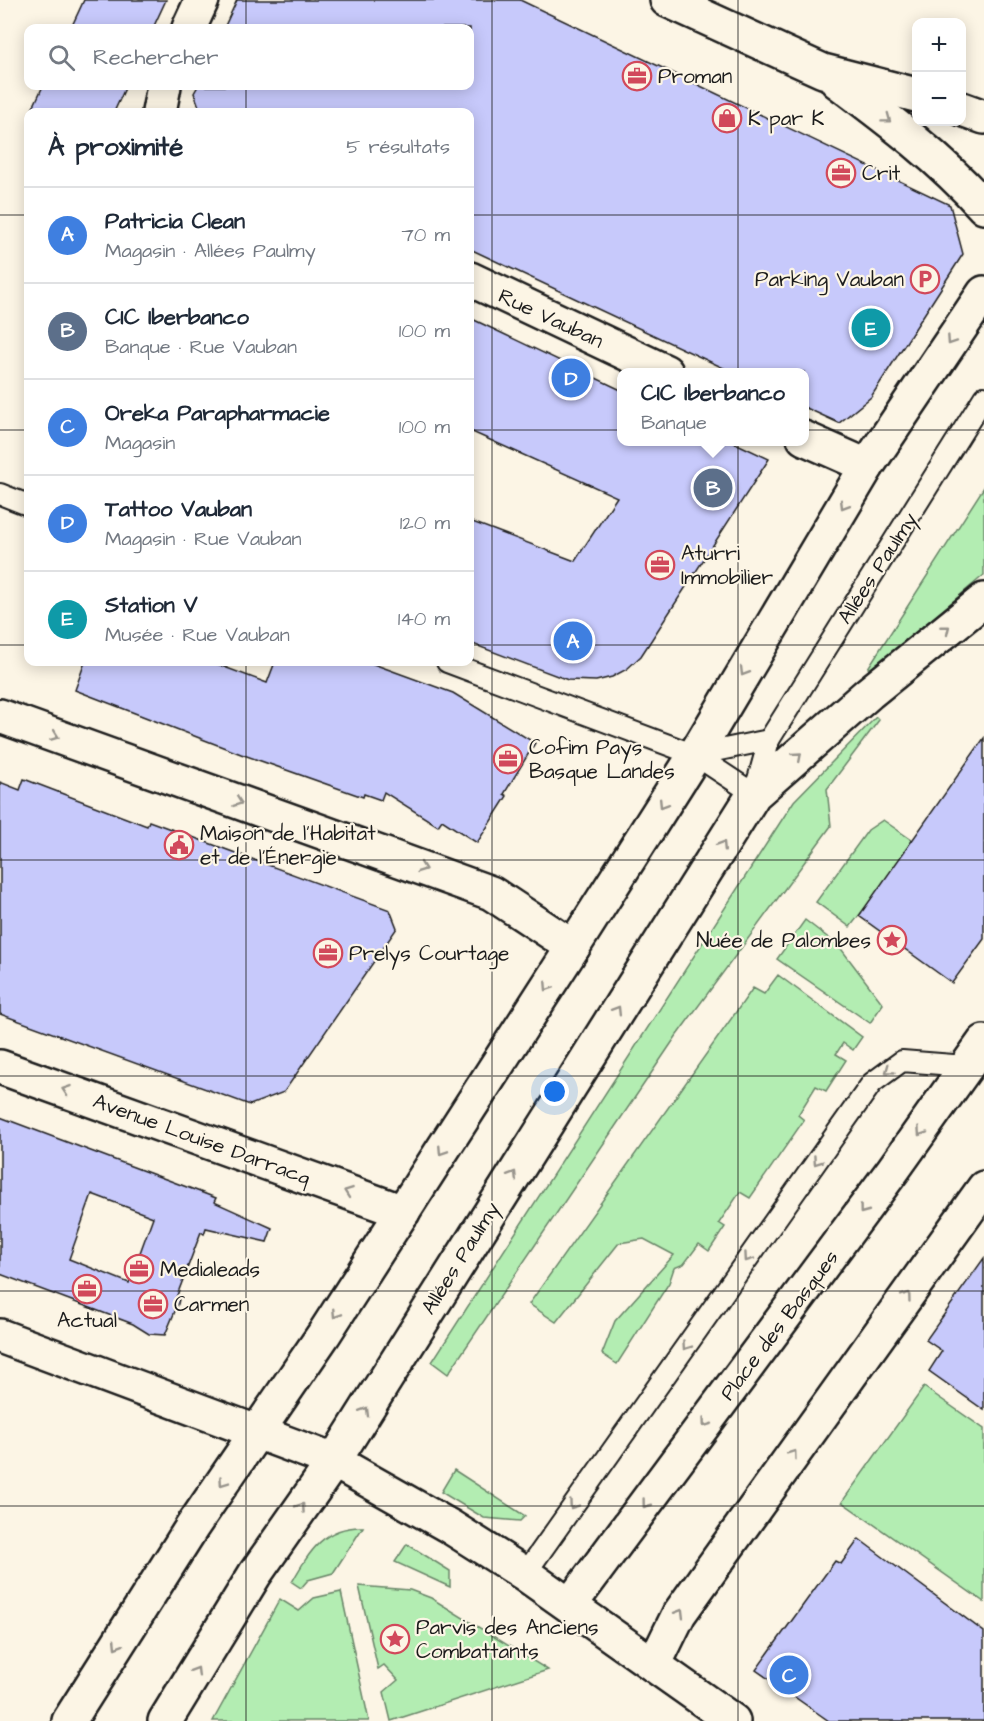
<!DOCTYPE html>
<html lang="fr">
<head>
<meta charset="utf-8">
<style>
	:root { --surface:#fff; --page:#f2f2f3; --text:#1f2937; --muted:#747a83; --line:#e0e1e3; --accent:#2563eb }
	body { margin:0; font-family:"Architects Daughter",sans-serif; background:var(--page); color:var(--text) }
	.controls { position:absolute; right:18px; top:18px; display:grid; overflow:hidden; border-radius:12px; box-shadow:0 3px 15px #0003 }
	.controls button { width:54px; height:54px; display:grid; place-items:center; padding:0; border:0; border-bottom:2px solid var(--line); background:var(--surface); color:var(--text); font:30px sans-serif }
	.you { position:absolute; left:555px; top:1092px; width:21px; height:21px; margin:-15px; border:4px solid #fff; border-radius:50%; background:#1a73e8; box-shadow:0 0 0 9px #1a73e833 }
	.badge { display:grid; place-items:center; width:39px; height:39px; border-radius:50%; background:var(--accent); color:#fff; font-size:20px; font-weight:700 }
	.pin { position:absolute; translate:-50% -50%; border:3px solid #fff; box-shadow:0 2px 6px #0006 }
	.popup { position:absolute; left:617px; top:368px; width:192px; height:78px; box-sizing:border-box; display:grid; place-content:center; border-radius:12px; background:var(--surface); filter:drop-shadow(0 2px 4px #0005); font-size:20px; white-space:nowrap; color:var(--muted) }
	.popup b { font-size:22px; color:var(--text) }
	.popup::after { content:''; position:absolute; left:50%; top:100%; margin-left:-12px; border:12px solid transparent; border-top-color:var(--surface) }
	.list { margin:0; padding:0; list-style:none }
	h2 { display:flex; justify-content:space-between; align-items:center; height:78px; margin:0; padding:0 24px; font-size:26px }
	h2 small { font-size:20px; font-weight:400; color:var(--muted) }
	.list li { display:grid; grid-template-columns:39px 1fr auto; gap:18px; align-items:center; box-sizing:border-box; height:96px; padding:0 24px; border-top:2px solid var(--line) }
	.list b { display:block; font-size:22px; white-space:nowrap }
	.list p { margin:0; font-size:20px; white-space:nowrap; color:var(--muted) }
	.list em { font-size:20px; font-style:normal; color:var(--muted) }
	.icon { flex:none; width:33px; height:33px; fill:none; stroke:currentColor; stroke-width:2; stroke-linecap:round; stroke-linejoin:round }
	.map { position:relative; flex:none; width:984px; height:1721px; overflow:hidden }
	.search { position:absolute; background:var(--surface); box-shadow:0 3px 15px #0003; left:24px; top:24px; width:450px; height:66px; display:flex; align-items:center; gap:15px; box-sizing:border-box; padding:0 21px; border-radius:12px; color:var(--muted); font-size:22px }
	.panel { position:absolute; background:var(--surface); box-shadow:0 3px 15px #0003; left:24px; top:108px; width:450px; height:558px; border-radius:12px }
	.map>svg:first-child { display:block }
</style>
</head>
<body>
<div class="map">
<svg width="984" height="1721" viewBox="0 0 984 1721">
	<rect width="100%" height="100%" fill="#fcf5e5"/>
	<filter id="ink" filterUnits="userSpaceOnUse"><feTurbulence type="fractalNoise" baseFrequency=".0167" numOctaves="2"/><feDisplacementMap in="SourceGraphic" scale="12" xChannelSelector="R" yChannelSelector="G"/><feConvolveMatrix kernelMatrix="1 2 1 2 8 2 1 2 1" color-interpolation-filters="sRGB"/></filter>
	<g filter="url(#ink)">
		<g fill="#b3edb2" stroke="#688467" stroke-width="1.5">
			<path d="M984,487V575L870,671L868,668Z"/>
			<path d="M876,717L879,720L827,789L831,826L677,1035L448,1374L432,1362L794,801Z"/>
			<path d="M883,820L916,843L850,927L816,902L868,830Z"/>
			<path d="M805,920L839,946L883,1004L870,1023L777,959Z"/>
			<path d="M778,975L862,1037L853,1050L843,1043L836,1054L846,1060L826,1091L816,1086L798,1115L804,1120L750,1198L740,1192L719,1223L725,1227L709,1251L699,1244L684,1264L674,1268L669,1283L617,1364L602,1354L615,1321L674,1255L644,1239L619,1243L556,1322L529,1304L753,988L764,994Z"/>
			<path d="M924,1387L984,1429V1602L842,1502Z"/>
			<path d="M454,1470L525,1516L520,1521L484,1518L441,1492Z"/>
			<path d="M363,1527L333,1573L308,1580L301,1588L292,1582C310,1551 324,1526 363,1527Z"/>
			<path d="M407,1544L450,1571V1587L395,1562Z"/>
			<path d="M359,1586L410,1590L431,1598L548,1670L391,1721L384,1692L398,1680L384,1665L378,1669Z"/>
			<path d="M341,1592L369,1721H213L280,1599L299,1611L314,1598Z"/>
		</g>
		<g fill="#c7c9fb" stroke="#1c1c1c" stroke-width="1.5" fill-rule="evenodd">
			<path d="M84,0H166L153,28H71Z"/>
			<path d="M237,0H520L950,205L963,254L871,397L839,423L804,407V372H732L470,249V112H201L194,93L198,86H470V28H224Z"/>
			<path d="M43,86H126L114,112H31Z"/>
			<path d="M470,318L621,390V441H731L769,459L641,656L627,669L612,677L596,681L568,680L470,643V521L575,561L617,497L470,431Z"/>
			<path d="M85,662H211L267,683L275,662H368L453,693L535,743L504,794L507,796L477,843L442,820L438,826L384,792L381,800L364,794L363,797L241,754L75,690Z"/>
			<path d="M984,738V939L952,983L859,916Z"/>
			<path d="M24,779L147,826L149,821L390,910L397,928L284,1092L250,1105L0,1014V782L20,790Z"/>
			<path d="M0,1117L216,1198L214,1202L272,1228L267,1242L206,1228L204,1234L201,1232L176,1298L179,1299L178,1304L165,1335L149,1334L133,1324L0,1274ZM92,1194L153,1217L129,1283L69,1259Z"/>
			<path d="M984,1258V1410L929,1371L942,1351L926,1340Z"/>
			<path d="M859,1539L984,1632V1721H829L756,1670L835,1561L841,1564Z"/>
		</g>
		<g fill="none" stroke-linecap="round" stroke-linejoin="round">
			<g stroke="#1c1c1c" stroke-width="24">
				<g id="lane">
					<path d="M0,494L28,505"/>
					<path d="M447,662L695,755L754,794L769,740L984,397"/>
					<path d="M695,755L769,740"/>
					<path d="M525,1574L872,1083L902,1061L966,1066"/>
				</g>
			</g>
			<g stroke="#1c1c1c" stroke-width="38">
				<g id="street">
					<path d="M189,28L202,0"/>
					<path d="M159,112L164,86"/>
					<path d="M470,279L666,372"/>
					<path d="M804,438L867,466"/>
					<path d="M0,716L491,893L573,947"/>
					<path d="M0,1067L403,1212"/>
					<path d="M0,1336L334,1461L449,1526L525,1574L733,1721"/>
					<path d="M570,1605L893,1170L984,1042"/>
					<path d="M654,1665L679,1614L984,1188"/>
				</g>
			</g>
			<g stroke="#1c1c1c" stroke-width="38">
				<g id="secondary">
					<path d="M667,0L823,71L916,95"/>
					<path d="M837,81C889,120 940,158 984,207"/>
					<path d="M962,109L984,117"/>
					<path d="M69,1721L192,1527L324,1334L573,947L695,755L867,466L984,293"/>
					<path d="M165,1721L255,1574L334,1461L754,794L869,693L984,600"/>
				</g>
			</g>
			<use href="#lane" stroke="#fcf5e5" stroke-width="20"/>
			<use href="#street" stroke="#fcf5e5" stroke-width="33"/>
			<use href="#secondary" stroke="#fcf5e5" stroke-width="33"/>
		</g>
		<defs><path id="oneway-chevron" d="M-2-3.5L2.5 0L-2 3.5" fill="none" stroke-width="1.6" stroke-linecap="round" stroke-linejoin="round" transform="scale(1.5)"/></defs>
		<g stroke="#97938b">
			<use href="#oneway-chevron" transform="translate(887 119) rotate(37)"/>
			<use href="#oneway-chevron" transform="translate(951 341) rotate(124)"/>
			<use href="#oneway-chevron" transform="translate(844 505) rotate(121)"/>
			<use href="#oneway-chevron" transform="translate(946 629) rotate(-39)"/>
			<use href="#oneway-chevron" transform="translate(744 672) rotate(121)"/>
			<use href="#oneway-chevron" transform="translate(55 736) rotate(20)"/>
			<use href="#oneway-chevron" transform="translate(798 756) rotate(-41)"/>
			<use href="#oneway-chevron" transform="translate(238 802) rotate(20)"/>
			<use href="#oneway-chevron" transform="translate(663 804) rotate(122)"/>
			<use href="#oneway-chevron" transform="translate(722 845) rotate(-58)"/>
			<use href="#oneway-chevron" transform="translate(422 868) rotate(20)"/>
			<use href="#oneway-chevron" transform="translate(548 987) rotate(123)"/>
			<use href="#oneway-chevron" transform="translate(617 1010) rotate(-58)"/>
			<use href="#oneway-chevron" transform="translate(889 1070) rotate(144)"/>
			<use href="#oneway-chevron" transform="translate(66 1090) rotate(-161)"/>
			<use href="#oneway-chevron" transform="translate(921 1132) rotate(124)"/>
			<use href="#oneway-chevron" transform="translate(442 1151) rotate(123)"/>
			<use href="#oneway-chevron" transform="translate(817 1161) rotate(125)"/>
			<use href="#oneway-chevron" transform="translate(513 1175) rotate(-58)"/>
			<use href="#oneway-chevron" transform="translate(348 1192) rotate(-160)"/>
			<use href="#oneway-chevron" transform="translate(863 1210) rotate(127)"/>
			<use href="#oneway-chevron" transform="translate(748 1258) rotate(125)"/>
			<use href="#oneway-chevron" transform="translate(907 1296) rotate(-54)"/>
			<use href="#oneway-chevron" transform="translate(336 1314) rotate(123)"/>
			<use href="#oneway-chevron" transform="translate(686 1346) rotate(125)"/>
			<use href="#oneway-chevron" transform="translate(365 1411) rotate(-59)"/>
			<use href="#oneway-chevron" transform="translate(706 1423) rotate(126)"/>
			<use href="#oneway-chevron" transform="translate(793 1454) rotate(-54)"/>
			<use href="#oneway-chevron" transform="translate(223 1482) rotate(125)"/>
			<use href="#oneway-chevron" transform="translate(646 1504) rotate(127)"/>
			<use href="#oneway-chevron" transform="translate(573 1505) rotate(125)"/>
			<use href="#oneway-chevron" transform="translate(301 1507) rotate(-55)"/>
			<use href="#oneway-chevron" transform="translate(680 1613) rotate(-59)"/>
			<use href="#oneway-chevron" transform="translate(117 1645) rotate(122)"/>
			<use href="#oneway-chevron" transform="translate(196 1671) rotate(-59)"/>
		</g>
	</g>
	<path fill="none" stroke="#1c1c1c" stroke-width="1.5" stroke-opacity="0.55" d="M246,0V28M492,0V1721M738,0V1721M246,86V112M0,215H28M470,215H984M0,430H28M470,430H984M0,645H28M470,645H984M246,662V1721M0,860H984M0,1076H984M0,1291H984M0,1506H984"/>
	<defs>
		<g id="office-ring" transform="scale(1.5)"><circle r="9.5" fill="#fcf5e5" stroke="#d1495b" stroke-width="1.5"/><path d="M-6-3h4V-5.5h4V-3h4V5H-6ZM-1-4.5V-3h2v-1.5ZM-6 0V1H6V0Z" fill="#d1495b"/></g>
		<g id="shop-ring" transform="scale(1.5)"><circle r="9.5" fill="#fcf5e5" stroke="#d1495b" stroke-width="1.5"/><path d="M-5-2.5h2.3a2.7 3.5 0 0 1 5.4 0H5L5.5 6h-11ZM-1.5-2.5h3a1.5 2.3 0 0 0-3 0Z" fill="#d1495b"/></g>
		<g id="parking-ring" transform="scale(1.5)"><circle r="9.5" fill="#fcf5e5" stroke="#d1495b" stroke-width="1.5"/><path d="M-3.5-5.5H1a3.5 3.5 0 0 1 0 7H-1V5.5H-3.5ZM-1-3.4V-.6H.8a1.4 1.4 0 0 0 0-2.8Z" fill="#d1495b"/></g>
		<g id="civic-ring" transform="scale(1.5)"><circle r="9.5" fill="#fcf5e5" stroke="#d1495b" stroke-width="1.5"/><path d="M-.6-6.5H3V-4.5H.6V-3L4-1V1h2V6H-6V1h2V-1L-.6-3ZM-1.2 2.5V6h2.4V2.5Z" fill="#d1495b"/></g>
		<g id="sight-ring" transform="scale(1.5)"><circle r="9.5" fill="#fcf5e5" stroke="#d1495b" stroke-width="1.5"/><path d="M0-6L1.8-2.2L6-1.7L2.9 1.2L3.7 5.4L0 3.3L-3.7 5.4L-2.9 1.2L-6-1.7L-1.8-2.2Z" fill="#d1495b"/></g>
	</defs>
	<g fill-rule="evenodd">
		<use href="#office-ring" x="637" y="76"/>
		<use href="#shop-ring" x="727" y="118"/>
		<use href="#office-ring" x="841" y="173"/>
		<use href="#parking-ring" x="925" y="279"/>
		<use href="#office-ring" x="660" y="565"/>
		<use href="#office-ring" x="508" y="759"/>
		<use href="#civic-ring" x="179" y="845"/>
		<use href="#sight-ring" x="892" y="940"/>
		<use href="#office-ring" x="328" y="953"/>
		<use href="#office-ring" x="139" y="1269"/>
		<use href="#office-ring" x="87" y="1289"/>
		<use href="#office-ring" x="153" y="1304"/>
		<use href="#sight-ring" x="395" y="1639"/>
	</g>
	<g text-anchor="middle" stroke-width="4.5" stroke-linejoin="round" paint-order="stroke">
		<g font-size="21" fill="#1c1c1c" stroke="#fcf5e5" text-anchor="start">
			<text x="658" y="83">Proman</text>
			<text x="748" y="125">K par K</text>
			<text x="862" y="180">Crit</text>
			<text x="904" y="286" text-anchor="end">Parking Vauban</text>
			<text x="681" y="560">Aturri<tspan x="681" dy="24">Immobilier</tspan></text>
			<text x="529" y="754">Cofim Pays<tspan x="529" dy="24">Basque Landes</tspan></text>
			<text x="200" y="840">Maison de l'Habitat<tspan x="200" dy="24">et de l'Énergie</tspan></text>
			<text x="871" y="947" text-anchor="end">Nuée de Palombes</text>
			<text x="349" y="960">Prelys Courtage</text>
			<text x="160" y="1276">Medialeads</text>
			<text x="174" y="1311">Carmen</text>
			<text x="87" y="1327" text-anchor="middle">Actual</text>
			<text x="416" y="1634">Parvis des Anciens<tspan x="416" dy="24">Combattants</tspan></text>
		</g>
		<g font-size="21" fill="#1c1c1c" stroke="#fcf5e5">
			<text transform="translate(551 318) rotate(25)" y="7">Rue Vauban</text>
			<text transform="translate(877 568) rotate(-57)" y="7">Allées Paulmy</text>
			<text transform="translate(202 1139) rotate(20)" y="7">Avenue Louise Darracq</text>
			<text transform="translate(460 1258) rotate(-58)" y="7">Allées Paulmy</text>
			<text transform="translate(779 1325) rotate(-53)" y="7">Place des Basques</text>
		</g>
	</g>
</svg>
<div class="controls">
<button>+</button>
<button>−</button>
</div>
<div class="you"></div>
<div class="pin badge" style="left:573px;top:641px;background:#3f7fe0">A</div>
<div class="pin badge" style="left:713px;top:488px;background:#5c6f8a">B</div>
<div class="popup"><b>CIC Iberbanco</b>Banque</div>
<div class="pin badge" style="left:789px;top:1675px;background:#3f7fe0">C</div>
<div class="pin badge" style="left:571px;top:378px;background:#3f7fe0">D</div>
<div class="pin badge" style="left:871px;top:328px;background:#0f9aa8">E</div>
<div class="search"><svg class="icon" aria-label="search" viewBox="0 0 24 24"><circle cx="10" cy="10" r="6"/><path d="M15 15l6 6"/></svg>Rechercher</div>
<section class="panel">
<h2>À proximité<small>5 résultats</small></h2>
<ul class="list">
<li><span class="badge" style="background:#3f7fe0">A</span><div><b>Patricia Clean</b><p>Magasin · Allées Paulmy</p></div><em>70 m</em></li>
<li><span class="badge" style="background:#5c6f8a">B</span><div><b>CIC Iberbanco</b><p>Banque · Rue Vauban</p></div><em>100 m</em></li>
<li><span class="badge" style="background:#3f7fe0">C</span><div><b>Oreka Parapharmacie</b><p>Magasin</p></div><em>100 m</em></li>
<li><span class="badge" style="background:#3f7fe0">D</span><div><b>Tattoo Vauban</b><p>Magasin · Rue Vauban</p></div><em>120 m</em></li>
<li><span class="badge" style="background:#0f9aa8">E</span><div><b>Station V</b><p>Musée · Rue Vauban</p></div><em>140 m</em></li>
</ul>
</section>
</div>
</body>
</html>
